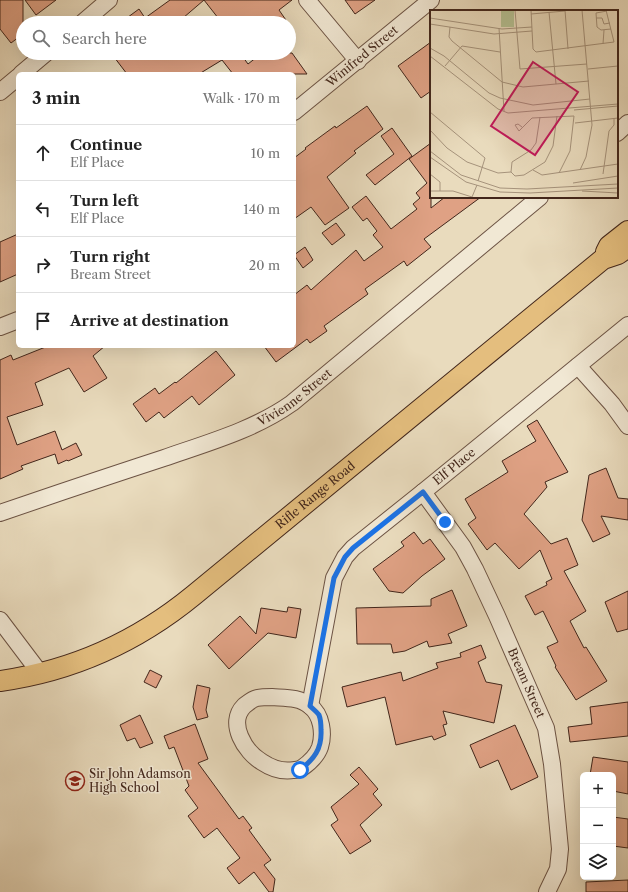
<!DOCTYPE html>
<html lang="en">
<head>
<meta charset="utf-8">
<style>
	:root { --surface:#fff; --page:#f2f2f2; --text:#222; --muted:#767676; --line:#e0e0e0 }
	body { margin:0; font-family:"Libre Caslon Text",serif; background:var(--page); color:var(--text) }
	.controls { position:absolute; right:12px; bottom:12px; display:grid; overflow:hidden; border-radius:6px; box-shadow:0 4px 16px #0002 }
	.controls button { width:36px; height:36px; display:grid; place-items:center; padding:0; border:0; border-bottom:1px solid var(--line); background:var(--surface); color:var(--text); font:20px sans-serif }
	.stop { position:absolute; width:12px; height:12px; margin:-9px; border:3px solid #1a73e8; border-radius:50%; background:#fff }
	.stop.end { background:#1a73e8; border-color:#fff; box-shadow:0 1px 4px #0008 }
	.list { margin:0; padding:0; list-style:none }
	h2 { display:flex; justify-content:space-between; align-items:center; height:52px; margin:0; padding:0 16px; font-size:17px }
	h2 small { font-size:13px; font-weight:400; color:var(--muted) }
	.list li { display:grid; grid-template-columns:26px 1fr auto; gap:12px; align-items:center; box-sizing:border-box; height:56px; padding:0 16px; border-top:1px solid var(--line) }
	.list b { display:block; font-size:15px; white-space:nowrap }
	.list p { margin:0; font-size:13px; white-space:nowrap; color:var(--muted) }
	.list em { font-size:13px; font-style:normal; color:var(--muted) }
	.icon { flex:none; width:22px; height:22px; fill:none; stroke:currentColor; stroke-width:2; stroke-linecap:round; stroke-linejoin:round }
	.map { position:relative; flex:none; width:628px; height:892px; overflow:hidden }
	.search { position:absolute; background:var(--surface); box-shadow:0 4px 16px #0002; left:16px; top:16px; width:280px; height:44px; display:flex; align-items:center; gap:10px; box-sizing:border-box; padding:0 14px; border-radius:22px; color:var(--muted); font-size:15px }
	.panel { position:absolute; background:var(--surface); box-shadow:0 4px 16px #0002; left:16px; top:72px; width:280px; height:276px; border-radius:6px }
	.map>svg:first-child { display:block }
</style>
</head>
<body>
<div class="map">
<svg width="628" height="892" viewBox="0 0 628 892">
	<rect width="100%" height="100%" fill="#e9dbbd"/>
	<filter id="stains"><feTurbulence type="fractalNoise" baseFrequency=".005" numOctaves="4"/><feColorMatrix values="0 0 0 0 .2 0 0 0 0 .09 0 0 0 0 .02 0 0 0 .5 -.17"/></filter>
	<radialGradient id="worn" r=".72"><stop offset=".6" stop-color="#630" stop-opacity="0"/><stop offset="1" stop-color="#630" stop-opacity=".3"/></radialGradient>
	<g fill="#dfa184" stroke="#42261b">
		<path d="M0,0H23V34L11,43L0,29Z"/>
		<path d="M25,0H56L36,15Z"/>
		<path d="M170,0H204L183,18L187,23H120L139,9L145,18Z"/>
		<path d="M204,0H292L279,10L288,23H222Z"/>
		<path d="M345,0H375L355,14Z"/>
		<path d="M431,42V91L421,98L398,66Z"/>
		<path d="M111,53H240L248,64L262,53H292L307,74H233L222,60L199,74H127Z"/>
		<path d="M367,106L383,129L354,151L356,153L327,177L349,208L325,225L311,207L294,219V158L306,149L305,148L335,126L336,128Z"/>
		<path d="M392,128L412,156L375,185L366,175L394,154L381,136Z"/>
		<path d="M431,143V208L445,197H481L424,239L431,247L407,266L404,261L365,289L368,294L324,326L327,331L310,343L307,339L276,362L264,346H294V295L307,285L311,290L356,250L364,261L383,247L373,235L377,231L367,218L363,221L352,207L366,196L391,229L417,209L413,204L420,198L416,193L427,183L409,159Z"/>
		<path d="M336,223L345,235L332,245L322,233Z"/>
		<path d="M18,234V274L0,282V242Z"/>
		<path d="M305,247L313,260L303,268L294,255Z"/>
		<path d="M48,346H105L93,356L107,378L84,392L69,368L35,383L43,405L7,417L17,445L55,431L62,450L76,443L82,455L68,461L67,460L58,464L55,454L21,466L23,469L0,479V360L11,355L13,360Z"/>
		<path d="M216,351L235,375L199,405L192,396L164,418L159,412L146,422L133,404L155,388L159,394L175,382L176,383Z"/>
		<path d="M537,420L568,472L545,482L547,487L524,514L551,544L567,538L578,565L564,571L586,611L570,621L584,648L586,647L607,681L576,700L555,667L556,666L547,647L558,642L543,611L535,615L525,596L547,585L546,582L552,579L540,550L519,569L495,543L487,550L468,524L476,518L465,499L508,472L502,461L536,441L527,426Z"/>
		<path d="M606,468L618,498L628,499V520L601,516L610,534L593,542L582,520L589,475Z"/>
		<path d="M414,532L423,544L430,539L445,559L422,576L403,593L389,591L373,569L404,546L401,542Z"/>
		<path d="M452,590L467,626L448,634L452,643L429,647L427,641L405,651L393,653L391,644H357L356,608L431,606V599Z"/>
		<path d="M628,591V629L617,632L605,602Z"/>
		<path d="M288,607L301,609L296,638L268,633L229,669L208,645L240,616L256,634L261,608L287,612Z"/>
		<path d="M481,645L486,658L478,662L486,682L502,685L494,723L443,711L447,724L443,725L446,735L434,740L432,736L396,745L385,697L347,707L342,687L401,672L403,681L438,668L436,663L461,657L460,653Z"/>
		<path d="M150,670L162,676L156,688L144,682Z"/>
		<path d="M197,685L210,688L206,710L208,717L197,720L193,707Z"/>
		<path d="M628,702V736L570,742L568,727L592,724L590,707Z"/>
		<path d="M140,715L153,743L140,748L135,738L127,741L120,725Z"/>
		<path d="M195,724L208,759L198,763L239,819L243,816L252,828L249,830L271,860L264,865L275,879L273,892H269L254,872L239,884L227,868L240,858L217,828L204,838L188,816L198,808L185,790L189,786L174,747L169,749L164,736Z"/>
		<path d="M515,725L538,777L511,790L498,760L480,768L470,745Z"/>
		<path d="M593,757L628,762V794L613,791V775H590Z"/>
		<path d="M359,767L378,789L373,794L382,805L360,825L371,841L350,854L331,825L338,820L331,807L359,784L350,775Z"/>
		<path d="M613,817L628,819V848L613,846Z"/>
		<path d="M628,880V892H586V882Z"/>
	</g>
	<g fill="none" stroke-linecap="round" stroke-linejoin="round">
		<g stroke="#6c5344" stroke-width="18">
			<g id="minor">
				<path d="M307,0L358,61"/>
				<path d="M82,23L109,0"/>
				<path d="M21,74L46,53"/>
				<path d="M0,92L18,77"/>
				<path id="s1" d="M294,112L431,0"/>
				<path d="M617,133L628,123"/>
				<path d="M0,327L18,320"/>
				<path d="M578,366L612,404L628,426"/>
				<path id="s2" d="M423,492L463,547L475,569L497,616L546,728L552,764L560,849L558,869L547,892"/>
				<path id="s3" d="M0,513C55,494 109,476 164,458C207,443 254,430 292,403L540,197"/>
				<path d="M0,620L40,673"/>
				<path d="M272,697C285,698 300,697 310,706C322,715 324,734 320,747C317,756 309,763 302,768C299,770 297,770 294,770C283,772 271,768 262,762C245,752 227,723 244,706C248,703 252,699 257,698C262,697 267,697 272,697Z"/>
				<path id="s4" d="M310,706L334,578L345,557L353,548L423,492L628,325"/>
			</g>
		</g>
		<g stroke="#42261b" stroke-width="22">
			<g id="major">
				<path d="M606,252L609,246L628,231"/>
				<path id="s5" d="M0,681C72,671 138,641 194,595L603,259L618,254L628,247"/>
			</g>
		</g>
		<use href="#minor" stroke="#f1e8d4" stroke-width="16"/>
		<use href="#major" stroke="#e4be7e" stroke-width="20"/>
	</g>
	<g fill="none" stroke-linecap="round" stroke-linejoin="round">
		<path stroke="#1a73e8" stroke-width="5" d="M300,770C314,759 322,749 321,730C321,725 321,720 319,715C317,712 313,709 310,706L334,578L345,557L353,548L423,492L445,522"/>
	</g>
	<defs>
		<g id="school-ring" transform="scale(1)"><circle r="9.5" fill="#f1e8d4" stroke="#8f2418" stroke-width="1.5"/><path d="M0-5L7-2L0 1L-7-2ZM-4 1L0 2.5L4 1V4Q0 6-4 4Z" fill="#8f2418"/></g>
	</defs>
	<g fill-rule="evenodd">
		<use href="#school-ring" x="75" y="781"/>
	</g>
	<g text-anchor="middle" stroke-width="3" stroke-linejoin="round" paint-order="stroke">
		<g font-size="12" fill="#42261b" stroke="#f1e8d4">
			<text dy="4" stroke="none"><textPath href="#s1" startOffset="88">Winifred Street</textPath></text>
			<text dy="4" stroke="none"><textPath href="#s3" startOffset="318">Vivienne Street</textPath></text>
			<text dy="4" stroke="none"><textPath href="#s4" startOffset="296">Elf Place</textPath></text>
			<text dy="4" stroke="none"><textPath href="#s5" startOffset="372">Rifle Range Road</textPath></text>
			<text dy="4" stroke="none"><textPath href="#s2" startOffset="218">Bream Street</textPath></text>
		</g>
		<g font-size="12" fill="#42261b" stroke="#f1e8d4" text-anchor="start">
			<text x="89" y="778">Sir John Adamson<tspan x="89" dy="14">High School</tspan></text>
		</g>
	</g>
	<g transform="translate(430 10)">
		<rect width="188" height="188" fill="#e9dbbd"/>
		<path d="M71,0H84V17H71Z" fill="#b5c092"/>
		<path fill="none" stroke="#a6937c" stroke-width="1" d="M85,0L90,59L157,54M101,0L103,39L106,42L184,32L176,0M135,0L138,39M177,1L166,3L167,17L171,20L181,19M119,2L126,74M101,4L135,1M0,8L72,19L102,17M166,8H172L174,14L180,13M0,14L64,24L102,21M20,17L19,27L22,31L72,72L93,77L159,71M69,18L74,101M173,34L174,20M0,38L14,46L59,83L70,88L103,95L160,89M0,46L68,99L78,103L188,94M15,56L32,36L70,42M158,59L188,56M144,100L188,96M0,102L55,148L48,171M145,113L188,108M92,117L88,114L85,115L89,121L102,108L144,106L140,141L129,163M0,120L17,138L37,152L68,163L81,162M0,141L31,165L70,178L97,179L188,174M0,147L36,172L70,182L100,183L188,178M103,160L112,165L188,154M150,160L156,147L162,115L152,0M81,162L85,166L94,165L115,152L123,136L127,106M81,162L82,152L101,140L106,133L110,107M0,164L10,172V181M173,164L179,121L184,115V109M143,173L188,166M0,181H23L42,187M152,181L188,183M42,187L47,175"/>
		<path fill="#c2185b" fill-opacity="0.15" stroke="#c2185b" stroke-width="2" d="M103,52L148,82L105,145L61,116Z"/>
		<rect width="188" height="188" fill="none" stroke="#42261b" stroke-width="2"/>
	</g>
	<rect width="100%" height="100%" filter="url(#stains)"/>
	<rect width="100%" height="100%" fill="url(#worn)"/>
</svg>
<div class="controls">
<button>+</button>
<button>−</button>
<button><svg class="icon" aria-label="layers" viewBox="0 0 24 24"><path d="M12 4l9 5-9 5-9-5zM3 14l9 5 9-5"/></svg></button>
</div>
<div class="stop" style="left:300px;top:770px"></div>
<div class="stop end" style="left:445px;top:522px"></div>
<div class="search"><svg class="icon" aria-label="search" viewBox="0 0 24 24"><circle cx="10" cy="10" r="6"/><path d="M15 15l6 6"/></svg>Search here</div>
<section class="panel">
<h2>3 min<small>Walk · 170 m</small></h2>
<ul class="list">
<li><svg class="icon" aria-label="ahead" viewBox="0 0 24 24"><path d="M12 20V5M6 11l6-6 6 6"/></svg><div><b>Continue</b><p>Elf Place</p></div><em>10 m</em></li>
<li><svg class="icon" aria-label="left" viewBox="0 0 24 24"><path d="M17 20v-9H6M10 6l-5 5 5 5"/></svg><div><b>Turn left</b><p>Elf Place</p></div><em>140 m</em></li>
<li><svg class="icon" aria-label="right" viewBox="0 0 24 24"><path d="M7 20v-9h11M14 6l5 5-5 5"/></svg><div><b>Turn right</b><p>Bream Street</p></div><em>20 m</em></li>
<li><svg class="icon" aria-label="arrive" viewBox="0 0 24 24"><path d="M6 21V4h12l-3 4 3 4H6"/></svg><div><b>Arrive at destination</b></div></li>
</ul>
</section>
</div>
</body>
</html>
